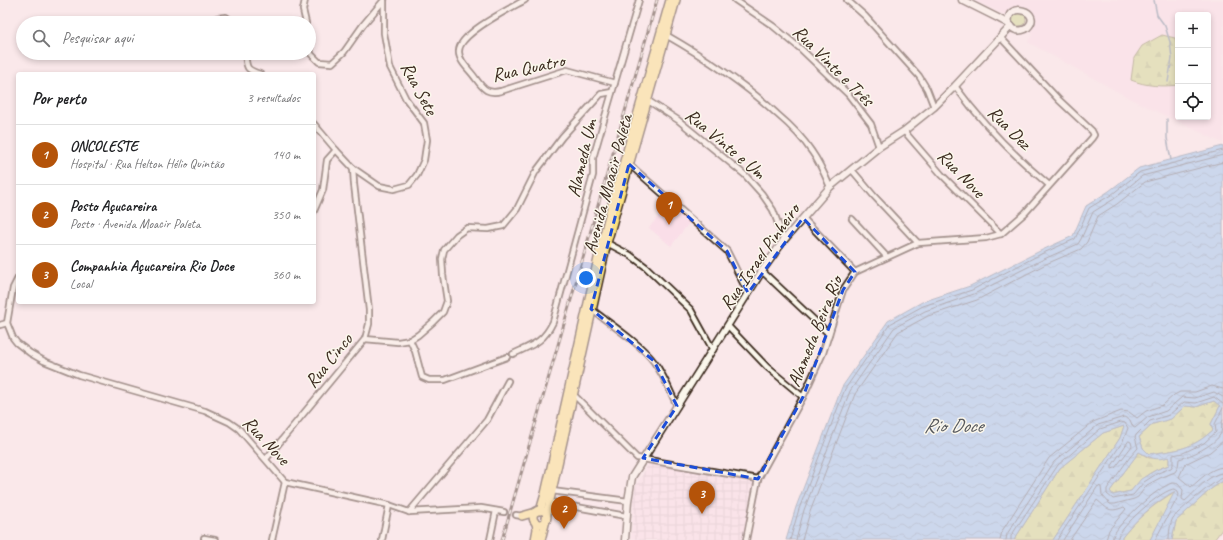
<!DOCTYPE html>
<html lang="pt">
<head>
<meta charset="utf-8">
<style>
	:root { --surface:#fff; --page:#f2f2f2; --text:#202124; --muted:#757577; --line:#e0e0e0; --accent:#b45309 }
	body { margin:0; font-family:Caveat,sans-serif; background:var(--page); color:var(--text) }
	.controls { position:absolute; right:12px; top:12px; display:grid; overflow:hidden; border-radius:4px; box-shadow:0 2px 6px #0003 }
	.controls button { width:36px; height:36px; display:grid; place-items:center; padding:0; border:0; border-bottom:1px solid var(--line); background:var(--surface); color:var(--text); font:20px sans-serif }
	.you { position:absolute; left:586px; top:278px; width:14px; height:14px; margin:-10px; border:3px solid #fff; border-radius:50%; background:#1a73e8; box-shadow:0 0 0 6px #1a73e833 }
	.badge { display:grid; place-items:center; width:26px; height:26px; border-radius:50%; background:var(--accent); color:#fff; font-size:13px; font-weight:700 }
	.pin { position:absolute; translate:-50% -33px; filter:drop-shadow(0 1px 2px #0008) }
	.pin::after { content:''; position:absolute; top:21px; width:14px; height:12px; background:inherit; clip-path:polygon(0 0,100% 0,50% 100%) }
	.list { margin:0; padding:0; list-style:none }
	h2 { display:flex; justify-content:space-between; align-items:center; height:52px; margin:0; padding:0 16px; font-size:17px }
	h2 small { font-size:13px; font-weight:400; color:var(--muted) }
	.list li { display:grid; grid-template-columns:26px 1fr auto; gap:12px; align-items:center; box-sizing:border-box; height:60px; padding:0 16px; border-top:1px solid var(--line) }
	.list b { display:block; font-size:15px; white-space:nowrap }
	.list p { margin:0; font-size:13px; white-space:nowrap; color:var(--muted) }
	.list em { font-size:13px; font-style:normal; color:var(--muted) }
	.icon { flex:none; width:22px; height:22px; fill:none; stroke:currentColor; stroke-width:2; stroke-linecap:round; stroke-linejoin:round }
	.map { position:relative; flex:none; width:1223px; height:540px; overflow:hidden }
	.search { position:absolute; background:var(--surface); box-shadow:0 2px 6px #0003; left:16px; top:16px; width:300px; height:44px; display:flex; align-items:center; gap:10px; box-sizing:border-box; padding:0 14px; border-radius:22px; color:var(--muted); font-size:15px }
	.panel { position:absolute; background:var(--surface); box-shadow:0 2px 6px #0003; left:16px; top:72px; width:300px; height:232px; border-radius:4px }
	.map>svg:first-child { display:block }
</style>
</head>
<body>
<div class="map">
<svg width="1223" height="540" viewBox="0 0 1223 540">
	<defs>
		<pattern id="industrial-grid" width="8" height="8" patternUnits="userSpaceOnUse"><rect width="8" height="8" fill="#fadee8"/><path d="M0 4h8M4 0v8" fill="none" stroke="#d7bfc7"/></pattern>
		<pattern id="forest-firs" width="22" height="20" patternUnits="userSpaceOnUse"><rect width="22" height="20" fill="#cdd88b"/><path d="M5 1l3.5 6h-7zM16 11l3.5 6h-7z" fill="#b1ba78"/></pattern>
		<pattern id="water-waves" width="16" height="10" patternUnits="userSpaceOnUse"><rect width="16" height="10" fill="#95c3ef"/><path d="M0 5q4-4 8 0t8 0" fill="none" stroke="#7b9fc1"/></pattern>
	</defs>
	<rect width="100%" height="100%" fill="#fae8ea"/>
	<filter id="ink" filterUnits="userSpaceOnUse"><feTurbulence type="fractalNoise" baseFrequency=".025" numOctaves="2"/><feDisplacementMap in="SourceGraphic" scale="8" xChannelSelector="R" yChannelSelector="G"/><feConvolveMatrix kernelMatrix="1 2 1 2 8 2 1 2 1" color-interpolation-filters="sRGB"/></filter>
	<g filter="url(#ink)">
		<g fill="#fadee8" fill-rule="evenodd">
			<path d="M978,0H1223V143L1131,99L1028,42L1032,35L1030,32L1034,22L1032,13L1029,8L1025,6H1014L1006,14H1003L977,2ZM1178,15H1208V117H1178Z"/>
			<path d="M669,203L690,222L671,246L649,228Z"/>
		</g>
		<path fill="url(#industrial-grid)" d="M650,461L753,480L743,540H640L631,538L635,488Z"/>
		<circle fill="#cdd88b" stroke="#848154" cx="1019" cy="19" r="7"/>
		<g fill="url(#forest-firs)" stroke="#848154">
			<path d="M1162,35L1175,38L1178,48V85C1162,87 1146,86 1131,80L1134,58L1142,46Z"/>
			<path d="M1214,401L1220,406L1211,424L1213,430C1191,450 1177,450 1149,454L1143,448L1139,437L1153,424L1171,419L1185,406L1196,407Z"/>
			<path d="M1124,426L1120,438L1053,540H1014L1060,468L1103,433Z"/>
			<path d="M1139,452L1149,458L1169,457V465C1151,471 1143,476 1131,491L1121,493L1113,495L1110,491Z"/>
			<path d="M1223,481V528L1214,540H1172L1176,521L1211,489Z"/>
			<path d="M1176,491L1150,540H1120C1135,520 1155,503 1176,491Z"/>
		</g>
		<path fill="url(#water-waves)" stroke="#71869b" fill-rule="evenodd" d="M1223,146V481L1211,489L1176,521L1172,540H1150L1175,491C1154,503 1134,521 1120,540H1053L1120,438L1124,426L1103,433L1060,468L1014,540H786L796,507L842,387L888,321L922,302L970,286L1040,251L1073,236L1086,206L1109,191L1139,168ZM1214,401L1220,406L1211,424L1213,430C1191,450 1177,450 1149,454L1143,448L1139,437L1153,424L1171,419L1185,406L1196,407ZM1139,452C1151,458 1155,461 1169,457V465L1156,470L1141,479L1131,491L1113,495L1110,491Z"/>
		<g fill="none" stroke-linecap="round" stroke-linejoin="round">
			<g stroke="#5f6772" stroke-width="1">
				<path d="M1223,404L1214,397L1196,403L1184,402L1169,415L1150,421L1137,434L1135,437L1138,448L1130,457L1107,489V494L1113,499L1133,495L1144,482L1158,473L1171,468L1173,465V455L1183,453L1204,443L1216,432L1215,424L1223,408"/>
				<path d="M1129,441L1131,442L1132,446L1115,468L1112,469V466Z"/>
				<path d="M1223,441L1210,452L1185,464L1179,477L1191,487C1200,480 1210,468 1223,467"/>
				<path d="M790,540L799,509L845,389L890,324L923,306L972,290L1041,254L1075,239L1089,208L1111,195L1140,172L1223,150"/>
				<path d="M796,540L804,510L850,391L894,328L925,311L974,294L1044,259L1078,244L1081,239L1093,212L1114,199L1142,176L1223,155"/>
				<path d="M802,540L810,512L855,394L898,332L928,316L977,300L1046,264L1081,249L1087,242L1098,216L1117,204L1145,182L1223,162"/>
				<path d="M1000,540L1002,531L1049,458L1093,422L1121,411L1129,412L1137,418L1146,411L1163,405L1174,395L1180,392H1195L1212,386L1223,389"/>
				<path d="M1006,540L1007,534L1054,462L1098,425L1124,417L1130,420L1133,427L1135,428L1148,417L1166,411L1182,397L1195,398L1214,392L1223,397"/>
				<path d="M1011,540V536L1058,465L1100,429L1121,422L1125,423L1128,428L1123,441L1057,540"/>
				<path d="M1063,540L1098,486L1101,487L1102,495L1110,504H1115L1134,499L1138,497L1147,485L1160,478L1175,472L1178,467L1179,459C1191,456 1213,446 1220,435C1223,430 1220,425 1223,420"/>
				<path d="M1070,540L1097,500C1108,509 1109,513 1124,507L1126,509L1109,530L1106,540"/>
				<path d="M1112,540C1112,527 1159,486 1172,483C1175,483 1175,483 1178,484L1183,490L1182,499L1185,501C1196,492 1208,474 1223,473"/>
				<path d="M1117,540C1118,528 1163,488 1175,489L1178,491L1179,495L1155,540"/>
				<path d="M1169,540C1169,534 1170,523 1173,518C1179,511 1216,479 1223,478"/>
			</g>
			<g stroke="#71869b" stroke-width="1.5">
				<path d="M1154,0L1157,15L1165,26L1170,42L1172,58L1168,82"/>
				<path d="M1167,119V138L1171,160"/>
			</g>
			<path stroke="#d4c2c1" stroke-width="4.5" stroke-dasharray="4.5 2" stroke-linecap="butt" d="M504,512L516,515"/>
			<g stroke="#3b2a1e" stroke-width="8">
				<g id="minor">
					<path d="M305,0L303,10L306,23"/>
					<path d="M525,0C511,8 459,33 459,51C458,61 471,71 476,79C484,90 488,94 501,91L567,70L615,83"/>
					<path d="M735,0L773,26L802,50L848,94L871,124L879,147"/>
					<path d="M847,0L865,16L919,76L927,89L934,107"/>
					<path d="M207,23L217,18L226,17L234,23"/>
					<path d="M666,35C706,58 744,83 777,114C790,125 803,138 812,152C820,163 825,175 830,187"/>
					<path d="M309,41L311,54L319,62L332,63L344,52L363,25L384,0"/>
					<path d="M245,53C247,68 245,69 260,74"/>
					<path d="M955,86C982,123 1014,156 1049,185"/>
					<path d="M647,100L678,120L745,175L762,194L773,210L784,240"/>
					<path d="M314,124L336,150L353,168L379,186L394,189L409,185L417,175L424,160L427,140L424,123L406,99L390,67L384,33V1"/>
					<path d="M904,131L942,175L1001,234"/>
					<path d="M629,164L727,251L748,293"/>
					<path d="M537,170L562,137L601,94L612,92"/>
					<path d="M852,170L874,196L918,243"/>
					<path d="M314,211L323,190L327,160L336,150"/>
					<path d="M803,218L855,272"/>
					<path d="M852,219L887,257"/>
					<path d="M607,243L630,255L646,267L691,310L713,350"/>
					<path d="M762,271L829,334"/>
					<path d="M18,278L13,288L7,323L13,338L17,343L30,353L44,361L79,375L205,411L229,422L239,429L285,482L389,505L409,512L481,508L504,512"/>
					<path d="M591,309C609,323 641,344 654,362C664,375 670,391 677,406"/>
					<path d="M0,325L7,323"/>
					<path d="M728,326L767,367L803,397"/>
					<path d="M365,339L398,342L410,340L418,335L433,322L443,312L447,301L443,275L442,259L444,250L457,235L467,228L488,229L503,226L517,209L535,173"/>
					<path d="M410,340L415,351L422,377L429,380H445L507,357"/>
					<path d="M513,354C532,345 543,343 553,322L593,175V158L639,0"/>
					<path d="M573,394L637,458L758,479"/>
					<path d="M266,459L365,339L369,324V310L354,184L353,168"/>
					<path d="M552,491L628,501"/>
					<path d="M549,502L626,516"/>
					<path d="M409,512L487,420L508,381"/>
					<path d="M516,515L522,516"/>
					<path d="M204,538L215,540"/>
					<path d="M272,540L285,482"/>
					<path d="M382,540L389,505"/>
					<path d="M490,540L496,511"/>
					<path d="M746,540L758,479L803,397L823,353L843,290L855,272L918,243L986,238L1001,234L1025,213L1092,138L1094,135L1092,131L1059,100L1001,38"/>
				</g>
			</g>
			<g stroke="#3b2a1e" stroke-width="9">
				<g id="tertiary">
					<path d="M962,0C974,6 986,12 998,18C1001,20 1006,22 1009,24C1012,26 1012,29 1016,30C1020,31 1025,30 1027,28C1045,11 1004,0 1009,24"/>
					<path d="M625,540L628,501L632,477L762,271L784,240L830,187L879,147L904,131L934,107L955,86L1011,26"/>
				</g>
			</g>
			<g stroke="#3b2a1e" stroke-width="10">
				<g id="primary">
					<circle cx="540" cy="517" r="7"/>
					<path d="M540,511L545,494L599,254L613,200L670,0"/>
					<path d="M522,516L536,512"/>
					<path d="M546,518L607,243L676,0"/>
					<path d="M535,540L537,529L536,523"/>
					<path d="M541,540L546,520"/>
				</g>
			</g>
			<use href="#minor" stroke="#fbf7ec" stroke-width="4.5"/>
			<use href="#tertiary" stroke="#fbf7ec" stroke-width="6"/>
			<use href="#primary" stroke="#fbe180" stroke-width="7"/>
			<g stroke="#3b2a1e" stroke-width="3">
				<path id="rail" d="M502,540L657,0"/>
			</g>
			<use href="#rail" stroke="#fbf7ec" stroke-width="1.5" stroke-dasharray="4.5" stroke-linecap="butt"/>
		</g>
	</g>
	<path d="M0 0H1223V540H0ZM629,164L727,251L748,293L803,218L855,272L843,290L803,397L758,479L643,458L677,406L654,361L591,309Z" fill="#fae8ea" fill-opacity=".55" fill-rule="evenodd"/>
	<path fill="none" stroke="#1d4ed8" stroke-width="3" stroke-dasharray="8 5" stroke-linejoin="round" d="M629,164L727,251L748,293L803,218L855,272L843,290L803,397L758,479L643,458L677,406L654,361L591,309Z"/>
	<g text-anchor="middle" stroke-width="3" stroke-linejoin="round" paint-order="stroke">
		<g font-size="19" fill="#3b2a1e" stroke="#fbf7ec">
			<text transform="translate(834 65) rotate(45)" y="7">Rua Vinte e Três</text>
			<text transform="translate(528 67) rotate(-12)" y="7">Rua Quatro</text>
			<text transform="translate(420 88) rotate(62)" y="7">Rua Sete</text>
			<text transform="translate(1010 127) rotate(45)" y="7">Rua Dez</text>
			<text transform="translate(726 143) rotate(40)" y="7">Rua Vinte e Um</text>
			<text transform="translate(581 158) rotate(-77)" y="7">Alameda Um</text>
			<text transform="translate(962 173) rotate(46)" y="7">Rua Nove</text>
			<text transform="translate(607 184) rotate(-75)" y="7">Avenida Moacir Paleta</text>
			<text transform="translate(759 256) rotate(-55)" y="7">Rua Israel Pinheiro</text>
			<text transform="translate(814 331) rotate(-68)" y="7">Alameda Beira Rio</text>
			<text transform="translate(328 360) rotate(-51)" y="7">Rua Cinco</text>
			<text transform="translate(267 440) rotate(47)" y="7">Rua Nove</text>
		</g>
		<g font-size="20" font-style="italic" fill="#56585d" stroke="#fbf7ec">
			<text x="953" y="432">Rio Doce</text>
		</g>
	</g>
</svg>
<div class="controls">
<button>+</button>
<button>−</button>
<button><svg class="icon" aria-label="locate" viewBox="0 0 24 24"><circle cx="12" cy="12" r="6"/><path d="M12 2v4M12 18v4M2 12h4M18 12h4"/></svg></button>
</div>
<div class="you"></div>
<div class="pin badge" style="left:669px;top:225px">1</div>
<div class="pin badge" style="left:564px;top:529px">2</div>
<div class="pin badge" style="left:702px;top:514px">3</div>
<div class="search"><svg class="icon" aria-label="search" viewBox="0 0 24 24"><circle cx="10" cy="10" r="6"/><path d="M15 15l6 6"/></svg>Pesquisar aqui</div>
<section class="panel">
<h2>Por perto<small>3 resultados</small></h2>
<ul class="list">
<li><span class="badge">1</span><div><b>ONCOLESTE</b><p>Hospital · Rua Helton Hélio Quintão</p></div><em>140 m</em></li>
<li><span class="badge">2</span><div><b>Posto Açucareira</b><p>Posto · Avenida Moacir Paleta</p></div><em>350 m</em></li>
<li><span class="badge">3</span><div><b>Companhia Açucareira Rio Doce</b><p>Local</p></div><em>360 m</em></li>
</ul>
</section>
</div>
</body>
</html>
